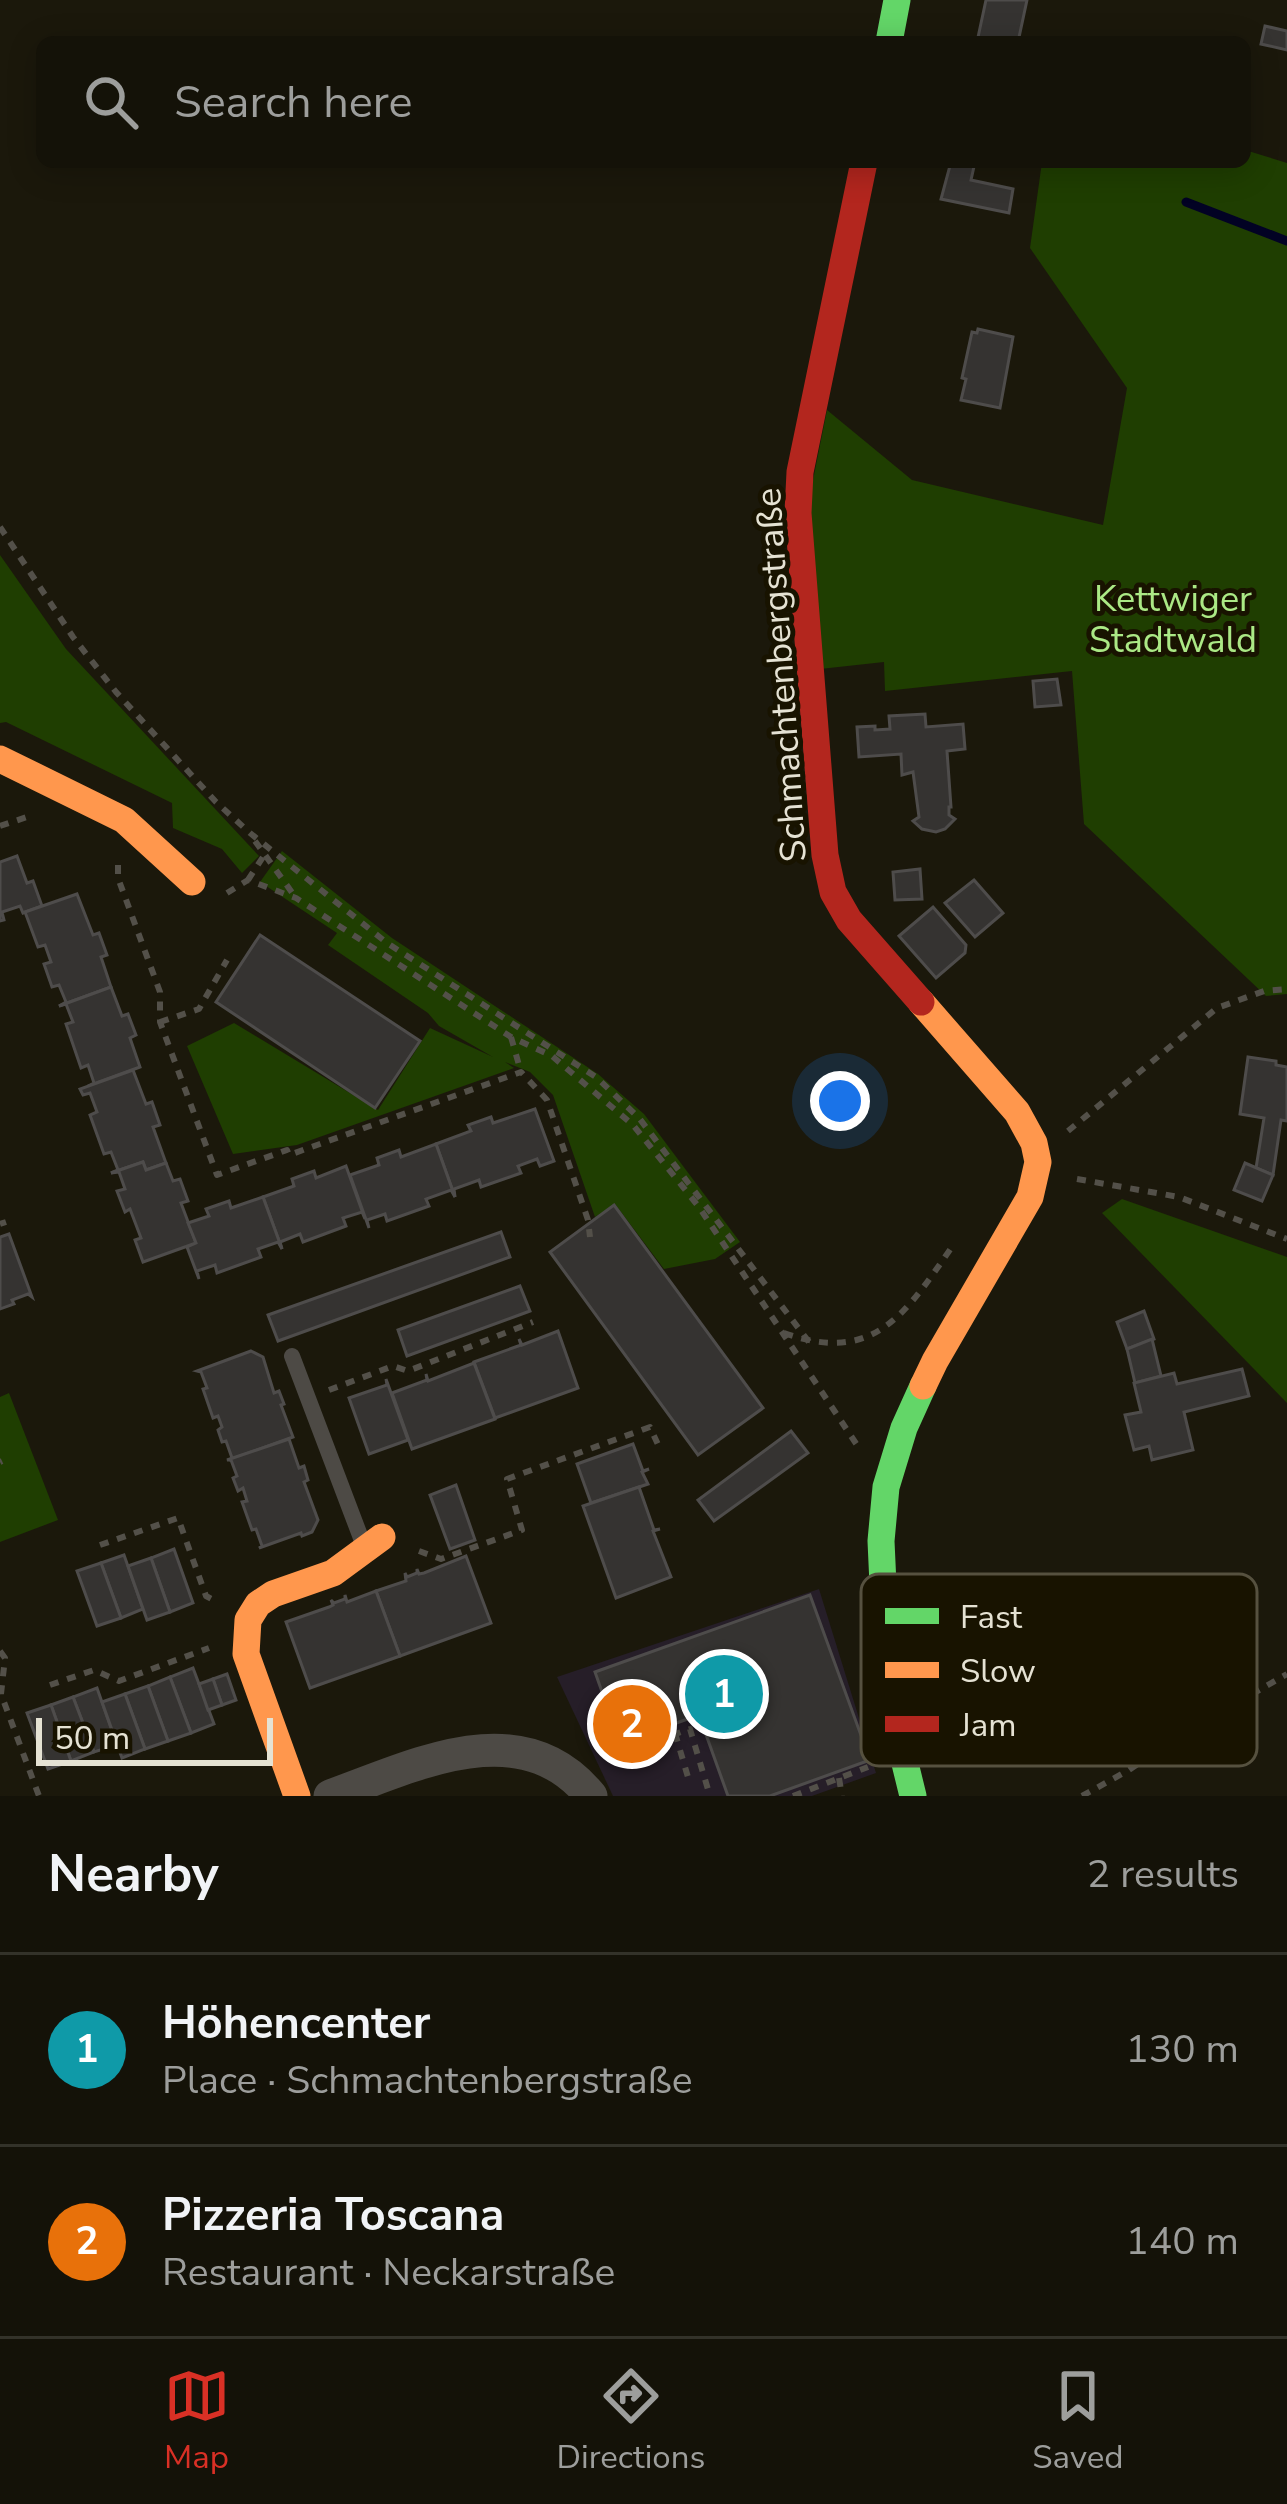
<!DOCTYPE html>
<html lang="en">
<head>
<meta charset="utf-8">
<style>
	:root { --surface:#141208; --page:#212016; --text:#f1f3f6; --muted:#9d9e9c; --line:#333229; --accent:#d93025 }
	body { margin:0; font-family:"Nunito Sans",sans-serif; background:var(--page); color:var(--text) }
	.scale { position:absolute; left:36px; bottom:30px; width:237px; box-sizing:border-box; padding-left:12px; border:6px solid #e5e2d3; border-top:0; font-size:33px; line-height:42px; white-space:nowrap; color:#e5e2d3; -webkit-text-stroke:9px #181300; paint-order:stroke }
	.you { position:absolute; left:840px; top:1101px; width:42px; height:42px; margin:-30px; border:9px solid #fff; border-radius:50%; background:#1a73e8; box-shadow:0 0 0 18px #1a73e833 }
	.badge { display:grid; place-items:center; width:78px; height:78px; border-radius:50%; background:var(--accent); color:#fff; font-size:39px; font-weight:700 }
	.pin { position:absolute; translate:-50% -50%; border:6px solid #fff; box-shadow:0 3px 12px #0006 }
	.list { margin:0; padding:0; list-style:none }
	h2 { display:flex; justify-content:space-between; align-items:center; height:156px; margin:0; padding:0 48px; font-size:51px }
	h2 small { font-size:39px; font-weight:400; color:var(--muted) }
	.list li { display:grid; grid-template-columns:78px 1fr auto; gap:36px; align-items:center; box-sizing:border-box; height:192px; padding:0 48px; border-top:3px solid var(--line) }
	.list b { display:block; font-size:45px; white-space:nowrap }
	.list p { margin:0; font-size:39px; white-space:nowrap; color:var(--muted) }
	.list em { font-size:39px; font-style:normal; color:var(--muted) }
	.icon { flex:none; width:66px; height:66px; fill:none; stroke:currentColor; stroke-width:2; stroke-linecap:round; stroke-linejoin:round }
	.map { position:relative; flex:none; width:1287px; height:1796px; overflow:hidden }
	.search { position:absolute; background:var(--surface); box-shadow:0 6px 30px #0003; left:36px; right:36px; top:36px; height:132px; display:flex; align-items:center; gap:30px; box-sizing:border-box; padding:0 42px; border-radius:18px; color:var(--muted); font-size:45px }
	.sheet { height:540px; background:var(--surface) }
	nav { display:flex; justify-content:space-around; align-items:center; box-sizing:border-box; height:168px; border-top:3px solid var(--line); background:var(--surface); font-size:33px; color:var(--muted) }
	nav a { display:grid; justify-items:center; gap:6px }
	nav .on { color:var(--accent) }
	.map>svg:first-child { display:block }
</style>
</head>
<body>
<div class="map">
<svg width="1287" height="1796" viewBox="0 0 1287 1796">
	<rect width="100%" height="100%" fill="#1b180b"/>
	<path fill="#261e28" d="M819,1589L876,1773L812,1796H613L557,1677Z"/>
	<g fill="#1f3e01">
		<path d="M1245,150L1287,163V994L1266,996L1084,824L1072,671L885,691L884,662L820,669L807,510L827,410L912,480L1103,525L1127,388L1030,248L1042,162H1245Z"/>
		<path d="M0,555L66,649L259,856L242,873L222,849L173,828L172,803L6,722L0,723Z"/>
		<path d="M282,851L392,938L598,1074L644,1114L740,1242L715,1259L664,1269L615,1204L595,1217L553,1095L530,1072L505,1062L514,1068L297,1145L233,1154L187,1046L234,1023L378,1110L430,1028L493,1057L439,1026L428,1013L328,945L337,933L260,882Z"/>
		<path d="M1122,1199L1287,1257V1403L1102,1213Z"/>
		<path d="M9,1393L58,1520L0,1542V1397Z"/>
	</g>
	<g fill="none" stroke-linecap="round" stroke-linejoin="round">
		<path stroke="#020224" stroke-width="9" d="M1186,202L1287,241"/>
	</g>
	<g fill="#353331" stroke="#4e4c4b" stroke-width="3">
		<path d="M986,0H1027L1018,42H977Z"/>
		<path d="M1265,26L1287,31V50L1261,44Z"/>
		<path d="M951,162H975L971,180L1013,189L1009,213L941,199Z"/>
		<path d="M978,329L1013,337L1000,408L961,400L966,379L962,378L972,332L977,333Z"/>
		<path d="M1057,679L1061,705L1035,707L1033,681Z"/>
		<path d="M925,714L926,727L963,724L965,749L947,751L951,807H949V815L955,819L945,829L936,832L922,829L913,821L919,817L913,772L902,775L901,754L859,757L857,727L875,726V730L890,729L889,716Z"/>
		<path d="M17,856L27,883L33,881L42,906L23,913L20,906L2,912L4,920L0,921V862Z"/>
		<path d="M920,869L922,899L895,900L893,872Z"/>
		<path d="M974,880L1003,913L975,937L945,903Z"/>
		<path d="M77,894L93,935L99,933L107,955L101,957L111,987L59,1006L66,1002L59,985L52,987L44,964L51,962L45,945L38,947L25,912Z"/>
		<path d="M933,907L966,945L965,953L936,978L899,936Z"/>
		<path d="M260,935L420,1041L375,1108L216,1002Z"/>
		<path d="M111,987L122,1016L128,1014L136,1035L130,1038L140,1067L88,1086L94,1083L88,1065L81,1068L66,1024L73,1022L66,1004L59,1006Z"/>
		<path d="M1248,1057L1276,1061V1065L1287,1067V1121L1281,1120L1273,1175L1256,1168L1264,1118L1240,1114Z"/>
		<path d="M133,1070L146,1104L152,1102L160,1125L153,1127L166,1163L146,1170L143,1162L111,1173L118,1170L111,1152L104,1154L90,1115L97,1112L90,1093L83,1095L80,1089Z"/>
		<path d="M535,1109L554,1161L540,1166L537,1159L518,1166L521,1173L481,1187L479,1180L454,1189L455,1197L436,1144L471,1131L468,1125L491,1117L493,1123Z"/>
		<path d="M436,1144L455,1197L451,1190L426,1199L429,1206L387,1221L385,1214L367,1220L369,1228L350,1175L379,1165L377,1158L399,1150L401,1157Z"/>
		<path d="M143,1162L146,1170L166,1163L173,1181L180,1179L188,1201L181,1203L196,1243L143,1262L135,1240L141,1238L130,1209L125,1212L117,1191L125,1189L119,1172L111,1173Z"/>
		<path d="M1245,1163L1273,1175L1262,1201L1234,1190Z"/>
		<path d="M346,1166L365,1219L362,1212L343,1218L346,1226L303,1242L300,1234L280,1242L282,1249L263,1197L294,1186L292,1179L314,1171L316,1178Z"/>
		<path d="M263,1197L282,1249L278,1242L258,1249L261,1257L217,1273L215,1265L197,1271L199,1279L187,1247L196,1243L188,1223L209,1216L206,1209L229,1201L231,1208Z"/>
		<path d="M614,1205L763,1408L698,1455L550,1252Z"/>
		<path d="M501,1232L510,1257L278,1341L268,1315Z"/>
		<path d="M9,1234L32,1297L28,1294L12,1300L14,1304L0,1309V1237Z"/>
		<path d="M520,1286L530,1311L407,1356L398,1330Z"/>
		<path d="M1144,1311L1154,1339L1127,1349L1117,1322Z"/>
		<path d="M558,1331L578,1388L495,1418L474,1362L521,1345L519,1339L522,1345Z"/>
		<path d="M1152,1339L1161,1376L1135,1383L1127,1349Z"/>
		<path d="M251,1351L263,1357L274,1393L279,1391L284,1404L281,1405L293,1437L229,1460L232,1458L226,1441L222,1442L218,1430L222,1427L218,1416L213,1418L203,1389L207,1388L201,1372L197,1371Z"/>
		<path d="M474,1363L495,1419L412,1449L392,1393L427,1380L426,1374L428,1381Z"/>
		<path d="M1242,1369L1249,1396L1184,1412L1193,1450L1152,1460L1149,1446L1134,1450L1125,1415L1141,1412L1134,1383L1174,1373L1177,1384Z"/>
		<path d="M386,1379L408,1440L369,1454L349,1398L387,1385Z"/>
		<path d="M791,1431L808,1453L714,1521L698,1500Z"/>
		<path d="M289,1439L299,1468L304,1466L308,1480L304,1482L318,1520L312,1532L302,1536L301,1533L259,1548L262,1546L256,1529L252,1530L242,1502L247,1501L243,1488L238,1491L233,1478L237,1476L231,1460H227Z"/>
		<path d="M633,1444L643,1471L649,1469L642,1472L648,1484L591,1503L577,1464Z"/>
		<path d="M456,1485L475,1540L450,1549L430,1495Z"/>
		<path d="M639,1487L654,1530L660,1529L653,1531L671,1577L616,1598L583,1506Z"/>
		<path d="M174,1549L193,1603L170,1612L151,1558Z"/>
		<path d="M124,1555L143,1609L121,1618L101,1563Z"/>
		<path d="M466,1556L491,1623L400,1656L376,1591L406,1581L405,1573L407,1577L417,1573V1569L419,1574L424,1573Z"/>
		<path d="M151,1558L170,1612L147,1620L128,1566Z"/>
		<path d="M101,1563L121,1618L97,1626L77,1571Z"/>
		<path d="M376,1591L400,1656L310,1688L286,1622L329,1607L333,1605L331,1600L334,1603L345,1599V1595L347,1602Z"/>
		<path d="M810,1595L870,1760L770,1796H728L699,1715L620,1743L595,1672Z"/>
		<path d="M193,1668L214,1724L191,1733L170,1677Z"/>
		<path d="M227,1674L236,1700L222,1705L213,1679Z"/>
		<path d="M170,1677L191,1733L168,1741L148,1686Z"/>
		<path d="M213,1679L222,1705L208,1710L199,1684Z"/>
		<path d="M148,1686L168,1741L145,1749L125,1694Z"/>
		<path d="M97,1688L117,1745L94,1752L73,1697Z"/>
		<path d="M125,1694L145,1749L122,1758L102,1702Z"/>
		<path d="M73,1697L94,1752L71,1761L51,1705Z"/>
		<path d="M51,1705L71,1761L48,1769L27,1713Z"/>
	</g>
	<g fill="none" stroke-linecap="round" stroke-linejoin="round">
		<g stroke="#535049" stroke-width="6" stroke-dasharray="9 9" stroke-linecap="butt">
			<path d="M0,527L73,637L116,692L216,802L250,833L387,943L596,1077L639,1118L809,1342"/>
			<path d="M0,826L27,817"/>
			<path d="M255,841L296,898"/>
			<path d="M118,865V878L160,992V1022L217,1175L287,1150L289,1155L521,1072L547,1100L588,1220L590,1237"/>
			<path d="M248,880L265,854"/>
			<path d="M227,893L248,880L296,898L511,1037L552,1056L633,1125L699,1207L857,1445"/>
			<path d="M160,1022L199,1009L227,960"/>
			<path d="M511,1037L521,1072"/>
			<path d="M1068,1131L1217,1008L1264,991L1287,989"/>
			<path d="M1077,1179L1179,1197L1287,1239"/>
			<path d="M0,1224L6,1222"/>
			<path d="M784,1333C876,1366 907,1311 954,1244"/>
			<path d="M329,1390L393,1366L408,1371L533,1322"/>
			<path d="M0,1462L2,1461"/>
			<path d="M100,1545L178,1518L206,1596L217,1602"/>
			<path d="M419,1551L441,1559L522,1530L507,1479L650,1427L660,1449"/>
			<path d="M0,1651L5,1658L1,1694L39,1796"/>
			<path d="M50,1685L94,1670L119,1681L209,1648"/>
			<path d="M601,1733L610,1756L690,1729L710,1796"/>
			<path d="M675,1733L690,1784"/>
			<path d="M839,1778L842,1796"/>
			<path d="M793,1796L868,1767"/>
			<path d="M1082,1796L1129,1770L1172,1740L1287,1674"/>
		</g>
		<path stroke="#4d4a45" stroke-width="16" d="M292,1356L364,1546"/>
		<path stroke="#4d4a45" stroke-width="33" d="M330,1796C414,1766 521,1710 591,1796"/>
		<g stroke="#63d668" stroke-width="27">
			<path d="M889,42L897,0"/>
			<path d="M913,1796L888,1694L881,1541L886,1487L904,1428L923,1386"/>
		</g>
		<g stroke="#ff974d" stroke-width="27">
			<path d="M0,759L124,820L192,882"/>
			<path d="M921,1002L1017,1112L1034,1143L1038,1162L1030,1197L935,1361L923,1386"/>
			<path d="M297,1796L246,1654L248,1620L258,1604L273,1594L333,1573L382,1537"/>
		</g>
		<path stroke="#b3261e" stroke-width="27" d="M864,162L800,472L798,513L825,855L833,892L849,920L921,1002"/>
	</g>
	<g text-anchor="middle" stroke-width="10" stroke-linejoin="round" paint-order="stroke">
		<g font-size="36" fill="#abe985" stroke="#181300">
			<text x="1173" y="611">Kettwiger<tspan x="1173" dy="41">Stadtwald</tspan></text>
		</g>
		<g font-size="36" fill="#e5e2d3" stroke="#181300">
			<text transform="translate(780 675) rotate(-94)" y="13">Schmachtenbergstraße</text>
		</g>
	</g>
	<rect x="861" y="1574" width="396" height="192" rx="18" fill="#181300" stroke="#56513f" stroke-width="3"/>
	<rect x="885" y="1608" width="54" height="16" fill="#63d668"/>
	<rect x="885" y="1662" width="54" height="16" fill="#ff974d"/>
	<rect x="885" y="1716" width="54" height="16" fill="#b3261e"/>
	<g font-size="33" fill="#e5e2d3">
		<text x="960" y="1628">Fast</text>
		<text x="960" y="1682">Slow</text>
		<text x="960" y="1736">Jam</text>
	</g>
</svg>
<div class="scale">50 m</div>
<div class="you"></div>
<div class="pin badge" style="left:724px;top:1694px;background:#0f9aa8">1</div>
<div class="pin badge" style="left:632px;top:1724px;background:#e8710a">2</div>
<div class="search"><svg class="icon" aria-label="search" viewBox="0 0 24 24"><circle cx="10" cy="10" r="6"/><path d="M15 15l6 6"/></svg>Search here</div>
</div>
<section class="sheet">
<h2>Nearby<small>2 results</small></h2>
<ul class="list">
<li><span class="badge" style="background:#0f9aa8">1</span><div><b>Höhencenter</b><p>Place · Schmachtenbergstraße</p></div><em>130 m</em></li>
<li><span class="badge" style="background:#e8710a">2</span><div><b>Pizzeria Toscana</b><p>Restaurant · Neckarstraße</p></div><em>140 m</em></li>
</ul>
</section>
<nav>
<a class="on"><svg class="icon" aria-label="map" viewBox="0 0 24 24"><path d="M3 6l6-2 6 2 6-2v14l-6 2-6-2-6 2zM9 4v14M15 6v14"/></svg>Map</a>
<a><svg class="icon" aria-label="directions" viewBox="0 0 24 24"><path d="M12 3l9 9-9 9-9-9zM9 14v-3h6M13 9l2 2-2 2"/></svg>Directions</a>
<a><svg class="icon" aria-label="saved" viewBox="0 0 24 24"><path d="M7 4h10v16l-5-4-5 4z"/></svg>Saved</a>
</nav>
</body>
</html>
